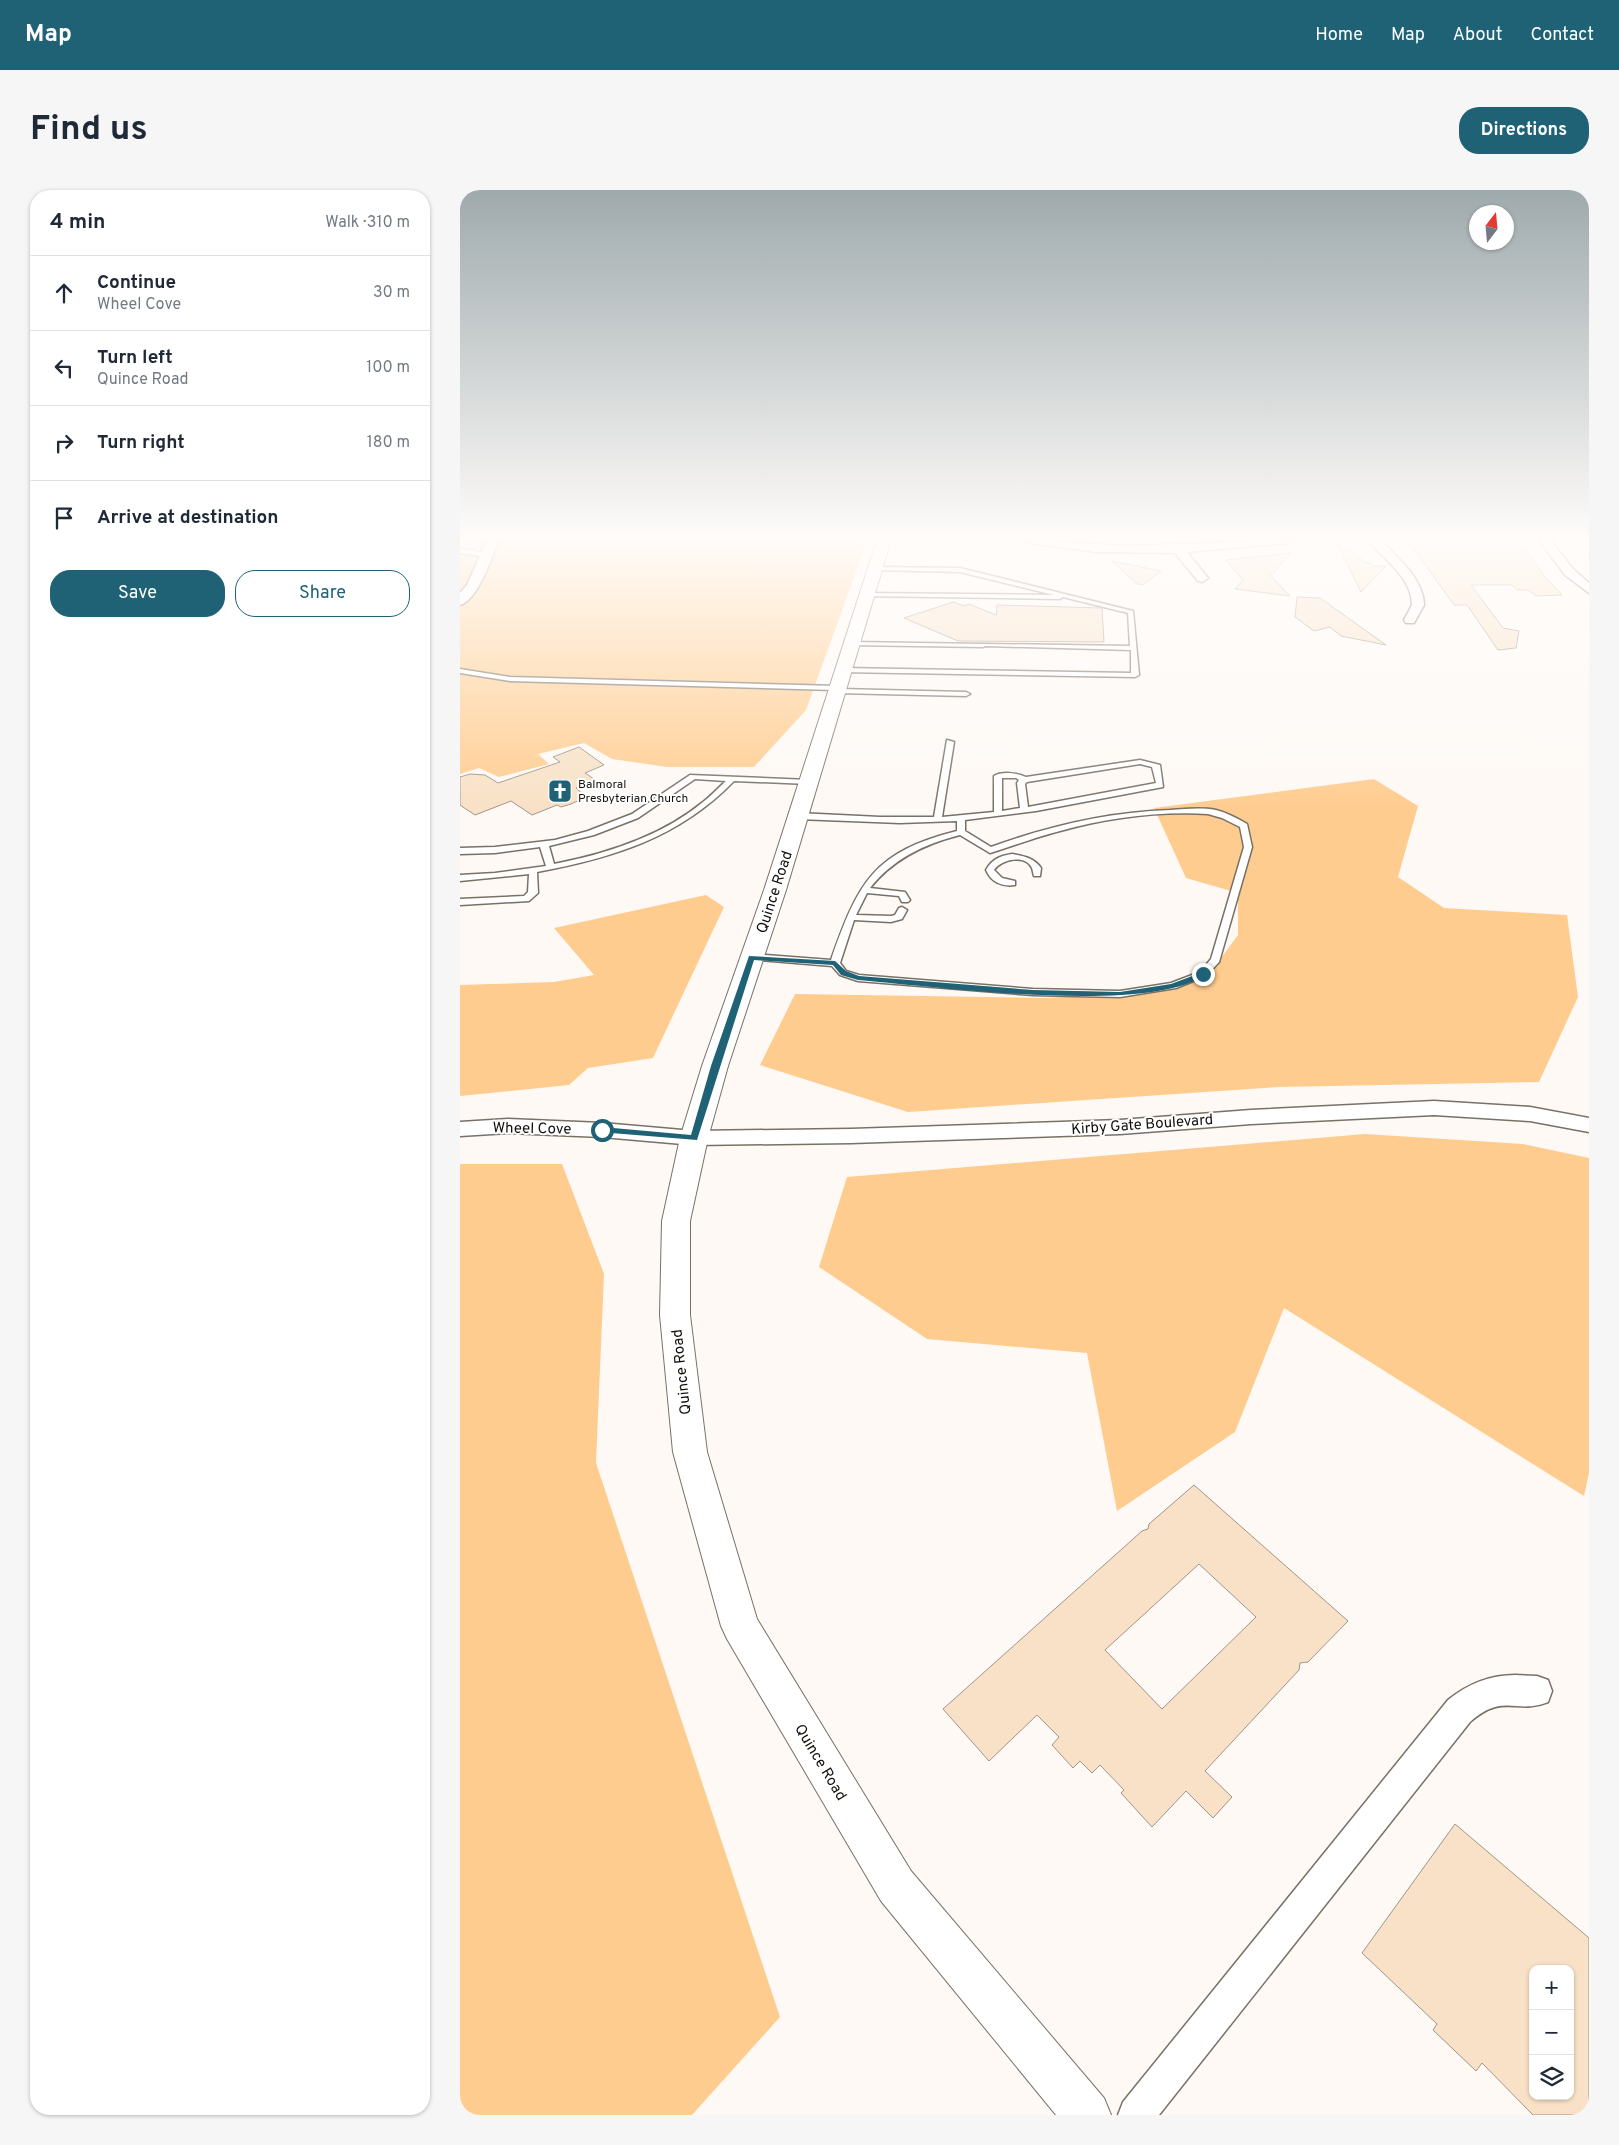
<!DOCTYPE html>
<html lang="en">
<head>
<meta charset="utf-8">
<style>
	:root { --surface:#fff; --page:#f6f6f7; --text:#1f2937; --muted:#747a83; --line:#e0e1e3; --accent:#1f6275 }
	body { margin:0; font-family:Overpass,sans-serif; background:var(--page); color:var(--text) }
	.controls { position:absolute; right:15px; bottom:15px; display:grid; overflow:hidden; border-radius:10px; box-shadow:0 1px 4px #0004 }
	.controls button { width:45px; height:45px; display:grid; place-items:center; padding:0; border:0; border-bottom:1px solid var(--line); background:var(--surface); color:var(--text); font:25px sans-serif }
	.compass { position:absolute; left:1009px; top:15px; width:45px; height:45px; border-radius:50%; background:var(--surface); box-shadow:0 1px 4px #0004; rotate:16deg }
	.stop { position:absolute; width:15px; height:15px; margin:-11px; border:4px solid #1f6275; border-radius:50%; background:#fff }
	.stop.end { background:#1f6275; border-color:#fff; box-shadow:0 1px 5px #0008 }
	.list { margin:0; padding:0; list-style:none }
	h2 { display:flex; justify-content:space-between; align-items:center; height:65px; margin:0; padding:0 20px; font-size:21px }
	h2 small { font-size:16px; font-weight:400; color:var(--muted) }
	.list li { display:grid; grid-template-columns:32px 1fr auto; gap:15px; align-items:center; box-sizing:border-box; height:75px; padding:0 20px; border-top:1px solid var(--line) }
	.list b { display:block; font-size:19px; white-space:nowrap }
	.list p { margin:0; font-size:16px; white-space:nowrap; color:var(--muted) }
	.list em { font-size:16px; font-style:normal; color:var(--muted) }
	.actions { display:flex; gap:10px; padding:15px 20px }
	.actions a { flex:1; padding:11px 0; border:1px solid var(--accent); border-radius:20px; text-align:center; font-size:18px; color:var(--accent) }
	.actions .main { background:var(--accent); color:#fff }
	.icon { flex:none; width:28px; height:28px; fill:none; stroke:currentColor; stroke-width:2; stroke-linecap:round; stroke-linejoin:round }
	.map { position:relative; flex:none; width:1129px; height:1925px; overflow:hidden; border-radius:20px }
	header { display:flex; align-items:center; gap:30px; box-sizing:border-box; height:70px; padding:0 25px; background:var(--accent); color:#fff }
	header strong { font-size:24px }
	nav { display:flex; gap:28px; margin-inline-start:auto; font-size:18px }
	.intro { display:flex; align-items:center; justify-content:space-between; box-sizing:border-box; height:120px; padding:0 30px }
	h1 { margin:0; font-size:35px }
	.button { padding:12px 22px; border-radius:20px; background:var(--accent); color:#fff; font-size:18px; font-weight:700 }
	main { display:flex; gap:30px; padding:0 30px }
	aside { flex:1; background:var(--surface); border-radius:20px; box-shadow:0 1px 4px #0004 }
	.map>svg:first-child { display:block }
</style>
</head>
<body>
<header>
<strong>Map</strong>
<nav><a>Home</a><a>Map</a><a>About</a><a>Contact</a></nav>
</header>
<div class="intro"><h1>Find us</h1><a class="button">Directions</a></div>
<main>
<aside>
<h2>4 min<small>Walk · 310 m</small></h2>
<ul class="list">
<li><svg class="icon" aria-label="ahead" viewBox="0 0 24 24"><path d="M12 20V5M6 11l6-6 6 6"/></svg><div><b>Continue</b><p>Wheel Cove</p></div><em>30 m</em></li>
<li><svg class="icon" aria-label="left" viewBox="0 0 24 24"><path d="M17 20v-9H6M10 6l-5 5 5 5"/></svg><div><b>Turn left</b><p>Quince Road</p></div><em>100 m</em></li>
<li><svg class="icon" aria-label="right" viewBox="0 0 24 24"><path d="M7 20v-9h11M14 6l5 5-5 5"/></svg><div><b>Turn right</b></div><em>180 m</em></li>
<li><svg class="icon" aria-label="arrive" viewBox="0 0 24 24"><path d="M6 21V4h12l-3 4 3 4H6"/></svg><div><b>Arrive at destination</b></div></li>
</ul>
<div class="actions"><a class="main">Save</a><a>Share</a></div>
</aside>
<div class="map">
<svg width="1129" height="1925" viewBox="0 0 1129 1925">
	<rect width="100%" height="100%" fill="#fef9f5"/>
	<g fill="#ffcc8f">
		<path d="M0,350H391L406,354L346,520L294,577H207L152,569L124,553L78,564L89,574L39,587L19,578L0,584Z"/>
		<path d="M914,589L958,616L938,687L984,718L1107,725L1118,807L1079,892L819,897L448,922L300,875L335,804L583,808L674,804L743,784L761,768L778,745V703L726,688L694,618Z"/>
		<path d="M246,705L264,717L193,868L128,878L109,895L0,906V795L94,792L134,785L94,738Z"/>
		<path d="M905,944L1063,954L1129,968V1283L1124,1306L824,1118L775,1242L657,1321L627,1163L467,1149L359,1077L387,987Z"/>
		<path d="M0,974H102L144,1084L136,1273L320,1827L232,1925H0Z"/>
	</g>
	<g fill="#f8e1c6" stroke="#9f958a" fill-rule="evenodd">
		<path d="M875,350H880L905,373H910L912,376H926L901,402Z"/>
		<path d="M944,350H1054L1064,358L1086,388L1102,405L1076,406L1068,400H1057L1052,395H1011L1043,438L1059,441L1056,458L1038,460L1007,415H994L954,359Z"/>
		<path d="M830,363L811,386L830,406L775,399L783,390L766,370Z"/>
		<path d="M652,371L701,381L683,395L677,394Z"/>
		<path d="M837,407L860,408L926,455L881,446L870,437L854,441L835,427Z"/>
		<path d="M493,412L504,416L509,414L536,425L537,415L642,418L644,452L498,451L444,428Z"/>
		<path d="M119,557L144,575L125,583L134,589L116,598L126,607L111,614L101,617L97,615L72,625L51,611L15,625L0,615V587L10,584L25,585L38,593L100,572L93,567Z"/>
		<path d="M734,1295L888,1431L848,1472L840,1473L839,1480L745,1581L772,1607L753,1628L726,1601L692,1637L661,1603L664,1600L640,1575L632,1583L620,1571L613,1578L592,1555L599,1547L577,1525L529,1571L483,1519L682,1341L688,1339L689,1334ZM739,1374L796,1427L702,1519L645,1460Z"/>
		<path d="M995,1634L1129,1748V1925H1073L1022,1873L1016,1881L973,1840L977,1834L902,1763ZM1073,1779H1110V1906H1073Z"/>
	</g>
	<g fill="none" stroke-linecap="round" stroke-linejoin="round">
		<g stroke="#7a7166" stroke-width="3">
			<g id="lane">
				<path d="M0,359L27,363L30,365L27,367L0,363Z"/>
				<path d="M415,377L500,378L673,421L679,485L675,487L380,482L379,480L383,478L671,483V460L526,456L523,457L390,455L389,454L392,452L670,456L668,423L603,407L600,409L405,406L404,405L407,403L594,405L500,382L413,380V378Z"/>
				<path d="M0,479L50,487L377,496L380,499L506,502L510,504L506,506L377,503L374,500L50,491L0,483Z"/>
				<path d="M487,550L494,552L482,627L534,622V586C542,581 557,583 566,587L680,570L700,575L703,597L576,621L505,630V641L531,657C589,636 648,622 710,620C725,619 741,617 756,620C767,623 777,628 787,634L792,657L759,772L746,786L716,798L660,807L573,805L398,791L380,785L372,776L288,769L286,767L291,764L371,770C398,693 413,662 497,641V631L440,633L338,629L334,626L338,623L420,627H474ZM680,574L692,577L696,593L568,617L565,594L567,592ZM542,588H556L559,590L557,593L560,618L542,621ZM748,624L762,628L780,637L784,657L751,769L740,782L711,793L660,801L573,799L399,785L386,781L380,773L394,730L431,732L442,729L447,720L442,717L439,718L435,725L431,726L396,725L407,703L439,706L442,712H448L450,710L445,702L410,698C433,669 464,654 500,645L530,663C553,656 576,647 600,641C647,628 699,621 748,624Z"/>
				<path d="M230,585L349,590L353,592L349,594L274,591C219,648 152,668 77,682L78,703L69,711L0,715V709L64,706L68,702L69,684L0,691V685L35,683L86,676L80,657L35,663L0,664V658L35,657L95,650L128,641L172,624ZM235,589L266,591C258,598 251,606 243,612C202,646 146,664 94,674L89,656L134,645L178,628Z"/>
				<path d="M552,664C564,666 574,668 581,678L580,686H574C573,683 573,681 572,678C566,664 541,669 534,680L542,688L555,691V695C542,697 531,692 526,680C532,669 540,666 552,664Z"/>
			</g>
		</g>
		<g stroke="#7a7166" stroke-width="3">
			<g id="street">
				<path d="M27,350H39C32,367 18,410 0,415V403L7,395Z"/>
				<path d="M566,350L668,356L833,350L828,353L727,362L748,388L742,392L738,391L715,363L636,362L571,353Z"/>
				<path d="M908,350H920L923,353C939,368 964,391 964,415L954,433H946L944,430L952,415C952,387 923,369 908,350Z"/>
				<path d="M1079,350H1090L1113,379L1129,393V403L1105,385Z"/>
				<path d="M974,911L1070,917L1129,928V942L1070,931L974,925L791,934L660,944L391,953L234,955L142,947L48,943L0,946V932L48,929L142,933L234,941L391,939L660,930L791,920Z"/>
				<path d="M1055,1485L1077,1486L1088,1490L1092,1501L1088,1512C1056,1525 1044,1502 1010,1532L699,1925H658L663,1912L988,1510C1008,1494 1029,1485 1055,1485Z"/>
			</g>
		</g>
		<g stroke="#7a7166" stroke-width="2">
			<path id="secondary" d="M417,350H431L326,700L268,876L248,948L230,1031V1125L247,1262L297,1429L451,1681L644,1908L651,1925H596L421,1711L267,1449L261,1436L213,1262L200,1125L202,1031L220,948L242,876L304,700Z"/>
		</g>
		<use href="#lane" fill="#fff" fill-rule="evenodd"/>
		<use href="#street" fill="#fff" fill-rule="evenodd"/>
		<use href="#secondary" fill="#fff" fill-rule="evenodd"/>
	</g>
	<linearGradient id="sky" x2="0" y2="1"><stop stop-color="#9faaad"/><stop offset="0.56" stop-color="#fffcfa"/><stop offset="1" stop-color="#fffcfa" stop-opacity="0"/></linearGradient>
	<rect width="1129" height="620" fill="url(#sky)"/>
	<path fill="#1f6275" d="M289,766L375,771L386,781L399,786L573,800L660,802L711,794L743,782L746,784C692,826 471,796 398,790L381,785L373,775L294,770L237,950L139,942L138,940L142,937L231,945L251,876Z"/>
	<defs>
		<g id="church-square" transform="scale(1.25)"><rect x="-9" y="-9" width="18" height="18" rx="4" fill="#1f6275" stroke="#fff"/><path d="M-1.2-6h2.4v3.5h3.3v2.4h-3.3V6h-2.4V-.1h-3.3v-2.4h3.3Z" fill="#fff"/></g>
	</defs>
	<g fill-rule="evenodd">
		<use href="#church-square" x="100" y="601"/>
	</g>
	<g text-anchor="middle" stroke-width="4" stroke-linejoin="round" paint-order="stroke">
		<g font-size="12" fill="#130f0b" stroke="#fff" text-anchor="start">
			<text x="118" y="598">Balmoral<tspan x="118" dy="14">Presbyterian Church</tspan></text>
		</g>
		<g font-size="15" fill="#130f0b" stroke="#fff">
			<text transform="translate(314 702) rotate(-72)" y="5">Quince Road</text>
			<text transform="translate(682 934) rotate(-4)" y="5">Kirby Gate Boulevard</text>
			<text transform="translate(72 938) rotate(1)" y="5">Wheel Cove</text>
			<text transform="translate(221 1182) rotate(-96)" y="5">Quince Road</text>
			<text transform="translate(361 1572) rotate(59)" y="5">Quince Road</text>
		</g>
	</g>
</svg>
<div class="controls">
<button>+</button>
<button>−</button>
<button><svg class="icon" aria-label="layers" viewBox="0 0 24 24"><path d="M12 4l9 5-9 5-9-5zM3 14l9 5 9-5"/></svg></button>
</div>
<svg class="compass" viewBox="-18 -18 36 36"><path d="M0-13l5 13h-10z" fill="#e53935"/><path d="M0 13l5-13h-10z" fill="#747a83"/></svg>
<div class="stop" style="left:142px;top:940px"></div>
<div class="stop end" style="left:743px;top:784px"></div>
</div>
</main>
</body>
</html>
